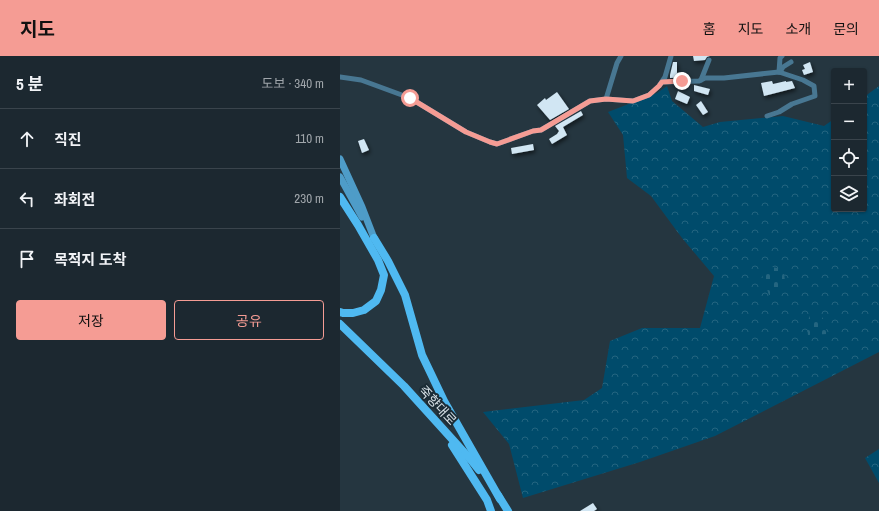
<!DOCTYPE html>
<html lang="ko">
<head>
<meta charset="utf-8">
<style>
	:root { --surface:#1c2830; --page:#29343c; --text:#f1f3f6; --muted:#a0a6ab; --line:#3a444c; --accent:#f59c94 }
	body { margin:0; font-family:"Archivo Narrow","Noto Sans KR",sans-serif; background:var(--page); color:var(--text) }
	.controls { position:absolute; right:12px; top:12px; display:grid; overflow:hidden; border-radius:4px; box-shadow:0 1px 3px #0004 }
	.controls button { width:36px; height:36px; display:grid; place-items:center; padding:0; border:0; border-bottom:1px solid var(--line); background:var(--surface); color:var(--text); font:20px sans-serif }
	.stop { position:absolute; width:12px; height:12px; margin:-9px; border:3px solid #f59c94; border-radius:50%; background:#fff }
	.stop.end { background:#f59c94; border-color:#fff; box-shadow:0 1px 4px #0008 }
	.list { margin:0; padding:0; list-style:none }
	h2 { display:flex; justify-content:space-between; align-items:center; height:52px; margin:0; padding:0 16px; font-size:17px }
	h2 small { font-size:13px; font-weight:400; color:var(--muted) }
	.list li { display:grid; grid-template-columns:26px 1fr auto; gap:12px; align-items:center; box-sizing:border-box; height:60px; padding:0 16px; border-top:1px solid var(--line) }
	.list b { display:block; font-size:15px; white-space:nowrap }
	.list em { font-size:13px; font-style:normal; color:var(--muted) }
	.actions { display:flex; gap:8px; padding:12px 16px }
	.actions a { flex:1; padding:9px 0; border:1px solid var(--accent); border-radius:4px; text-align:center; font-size:14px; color:var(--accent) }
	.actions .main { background:var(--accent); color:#111 }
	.icon { flex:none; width:22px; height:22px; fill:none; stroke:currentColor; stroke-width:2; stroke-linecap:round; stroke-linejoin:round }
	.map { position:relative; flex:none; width:539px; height:455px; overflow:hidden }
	header { display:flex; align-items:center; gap:24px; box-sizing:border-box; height:56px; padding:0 20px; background:var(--accent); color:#111 }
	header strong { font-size:19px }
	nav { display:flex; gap:22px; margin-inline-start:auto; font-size:14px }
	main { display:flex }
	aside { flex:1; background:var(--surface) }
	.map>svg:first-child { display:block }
</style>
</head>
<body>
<header>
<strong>지도</strong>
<nav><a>홈</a><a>지도</a><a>소개</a><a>문의</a></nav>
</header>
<main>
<aside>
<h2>5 분<small>도보 · 340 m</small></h2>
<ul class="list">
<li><svg class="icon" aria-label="ahead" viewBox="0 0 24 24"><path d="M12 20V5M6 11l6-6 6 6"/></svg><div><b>직진</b></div><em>110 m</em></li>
<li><svg class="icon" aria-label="left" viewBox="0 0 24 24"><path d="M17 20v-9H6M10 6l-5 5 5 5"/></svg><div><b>좌회전</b></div><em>230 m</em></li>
<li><svg class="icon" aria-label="arrive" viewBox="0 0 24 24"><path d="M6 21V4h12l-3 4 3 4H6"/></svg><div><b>목적지 도착</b></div></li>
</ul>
<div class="actions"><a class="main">저장</a><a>공유</a></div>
</aside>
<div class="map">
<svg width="539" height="455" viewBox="0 0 539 455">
	<defs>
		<pattern id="forest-crowns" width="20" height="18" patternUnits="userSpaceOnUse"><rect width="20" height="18" fill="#004b6b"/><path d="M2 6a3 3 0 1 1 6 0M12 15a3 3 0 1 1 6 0" fill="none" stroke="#246580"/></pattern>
		<pattern id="cemetery-stones" width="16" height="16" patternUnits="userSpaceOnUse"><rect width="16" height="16" fill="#004b6b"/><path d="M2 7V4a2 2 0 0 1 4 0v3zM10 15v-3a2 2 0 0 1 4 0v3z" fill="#246580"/></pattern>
		<filter id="shadow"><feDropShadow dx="1.5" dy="2.5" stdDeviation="2" flood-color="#0009"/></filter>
	</defs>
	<rect width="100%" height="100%" fill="#253640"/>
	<g fill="url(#forest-crowns)">
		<path d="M327,30L332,45L363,71L380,66L443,60L484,70L494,63V153H524V41L539,30V296L375,380L300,406L183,442L169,388L143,356L244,344L262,332L270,285L302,272H360L374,220L342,182L311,140L287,122L283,79L268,56L317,37Z"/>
		<path d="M539,393V427L525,402Z"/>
	</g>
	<g fill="url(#cemetery-stones)">
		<path d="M432,211C443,213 444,213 445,225L436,239L430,242L421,216Z"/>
		<path d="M474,255L479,256L485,266L487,278L468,279C467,270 467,261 474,255Z"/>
	</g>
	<g fill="#d1e6f3" filter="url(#shadow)">
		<path d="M353,0H370L367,1L365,4L354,5Z"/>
		<path d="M333,6H337V17L344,16L345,21L330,22V19Z"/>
		<path d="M470,6L473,16L464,19L462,14L465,13L463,9Z"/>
		<path d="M432,25L433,28L446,25V26L452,25L455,32L424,40L421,27Z"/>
		<path d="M354,29L370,33L368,39L354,35Z"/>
		<path d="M338,35L350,41L347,48L335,43Z"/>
		<path d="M217,36L229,53L210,64L197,49L205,42L206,44Z"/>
		<path d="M361,45L368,56L363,59L356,49Z"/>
		<path d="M241,55L243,59L223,71L227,79L212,88L209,83L217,78L219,75L215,70Z"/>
		<path d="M24,83L29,94L22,97L18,85Z"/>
		<path d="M193,88L194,94L172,98L171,92Z"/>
		<path d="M253,447L257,453L254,455H240Z"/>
	</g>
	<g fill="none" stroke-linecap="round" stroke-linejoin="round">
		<g stroke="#487792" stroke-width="5">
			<path d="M439,16L440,2L442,0"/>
			<path d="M440,16L443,11L451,6"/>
			<path d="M0,21L21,24L70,42L126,76L150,86L157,88L193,75L201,74L250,45L266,43L293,45L309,39L319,30L325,21L331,0"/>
			<path d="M361,24L369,4"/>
			<path d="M322,26L359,25L365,22H384L439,16L463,24L474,30L475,40L452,48L439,56L427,60"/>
			<path d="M266,43L277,7L281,0"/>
		</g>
		<g stroke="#4e9cc8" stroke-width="7">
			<path d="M0,103L22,151L34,182"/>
			<path d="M0,121L22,161"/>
		</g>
		<g stroke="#4fb9f1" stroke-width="8">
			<path d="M0,141L18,169L38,204L44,219L41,234L36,245L24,254L13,257H3L0,256"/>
			<path d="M34,182L48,205L65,239L82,299L104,345L160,443"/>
			<path d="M0,268L64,330L131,404L139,414"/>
			<path d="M112,389L147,444L151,455"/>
			<path d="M158,439L168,455"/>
		</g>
	</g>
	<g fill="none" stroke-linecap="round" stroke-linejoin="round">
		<path stroke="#f59c94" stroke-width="5" d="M70,42L126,76L150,86L157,88L193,75L201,74L250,45L266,43L293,45L309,39L319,30L322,26L342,25"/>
	</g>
	<g text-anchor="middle" stroke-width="4" stroke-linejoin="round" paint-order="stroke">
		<g font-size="13" fill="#d7e1e7" stroke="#1b2c36">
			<text transform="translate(98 349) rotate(47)" y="5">죽향대로</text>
		</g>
	</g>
</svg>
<div class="controls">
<button>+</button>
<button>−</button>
<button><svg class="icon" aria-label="locate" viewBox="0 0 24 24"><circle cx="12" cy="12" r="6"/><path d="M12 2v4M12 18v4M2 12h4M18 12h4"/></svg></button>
<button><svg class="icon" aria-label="layers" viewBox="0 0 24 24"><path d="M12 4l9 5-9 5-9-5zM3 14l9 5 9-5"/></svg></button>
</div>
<div class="stop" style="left:70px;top:42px"></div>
<div class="stop end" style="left:342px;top:25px"></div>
</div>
</main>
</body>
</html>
